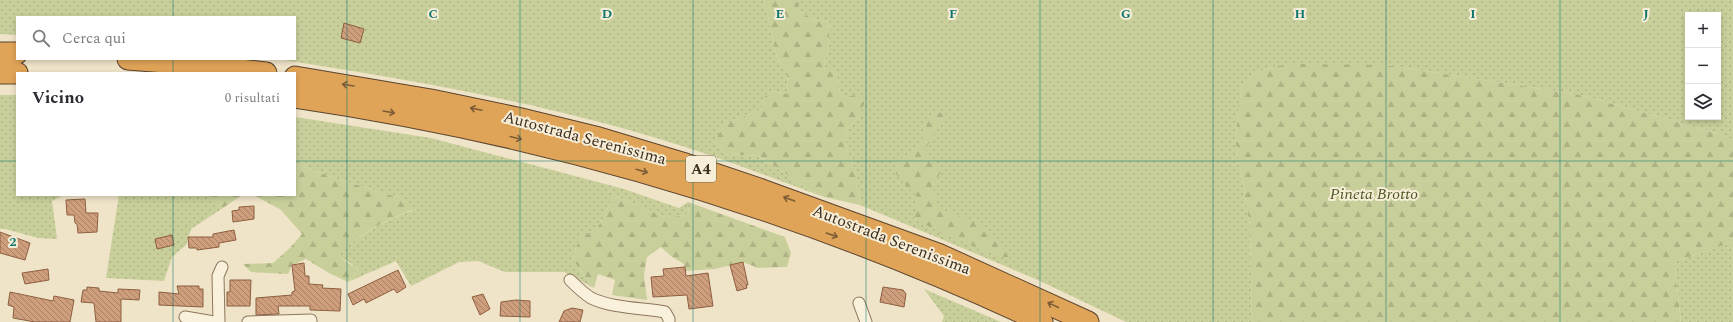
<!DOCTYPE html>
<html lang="it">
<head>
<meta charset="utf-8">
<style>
	:root { --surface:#fff; --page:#f2f2f3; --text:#2b2b33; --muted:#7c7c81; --line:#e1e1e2 }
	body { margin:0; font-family:Spectral,serif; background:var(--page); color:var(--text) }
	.controls { position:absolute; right:12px; top:12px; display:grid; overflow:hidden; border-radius:0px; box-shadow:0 2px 6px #0003 }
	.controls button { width:36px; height:36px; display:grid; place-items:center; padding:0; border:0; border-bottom:1px solid var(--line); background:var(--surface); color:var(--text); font:20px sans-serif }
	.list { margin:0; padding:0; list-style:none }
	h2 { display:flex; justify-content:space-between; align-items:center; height:52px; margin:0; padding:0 16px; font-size:17px }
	h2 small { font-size:13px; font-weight:400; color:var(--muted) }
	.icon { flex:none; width:22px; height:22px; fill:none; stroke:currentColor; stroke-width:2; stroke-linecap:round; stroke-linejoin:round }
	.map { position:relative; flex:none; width:1733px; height:322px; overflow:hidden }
	.search { position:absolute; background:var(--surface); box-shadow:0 2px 6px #0003; left:16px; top:16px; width:280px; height:44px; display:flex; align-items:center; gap:10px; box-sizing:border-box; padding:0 14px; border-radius:0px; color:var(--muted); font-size:15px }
	.panel { position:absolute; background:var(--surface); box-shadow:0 2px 6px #0003; left:16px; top:72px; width:280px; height:124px; border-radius:0px }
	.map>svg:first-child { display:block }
</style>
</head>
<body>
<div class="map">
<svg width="1733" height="322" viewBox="0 0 1733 322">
	<defs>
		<pattern id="green-dots" width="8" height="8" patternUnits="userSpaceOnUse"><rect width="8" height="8" fill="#c9cf9b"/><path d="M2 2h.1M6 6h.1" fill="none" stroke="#aeb285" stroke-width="1.8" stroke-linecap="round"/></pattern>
		<pattern id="forest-firs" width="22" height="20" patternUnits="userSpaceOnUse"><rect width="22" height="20" fill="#c9cf9b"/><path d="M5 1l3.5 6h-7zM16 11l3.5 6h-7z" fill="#aeb285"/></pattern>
		<pattern id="building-back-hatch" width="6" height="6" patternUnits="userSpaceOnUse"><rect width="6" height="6" fill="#cf9f7d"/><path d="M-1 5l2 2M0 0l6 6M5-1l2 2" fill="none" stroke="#a98266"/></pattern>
	</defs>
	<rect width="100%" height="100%" fill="#f0e4c8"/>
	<g fill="url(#green-dots)" fill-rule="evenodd">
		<path d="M0,0H763L766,7L777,58L787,70L788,94L772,91L764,97L762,109L725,124L714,142L726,154L757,156L785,173L800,184L824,197C777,180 730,161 682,146C550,104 413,80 277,59H295V17H17V35L0,34Z"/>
		<path d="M799,0H1733V140L1720,134L1581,95L1386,65L1277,66L1258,72L1242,85L1235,138L1250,226L1252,322H1126L1038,280L860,205L856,174L845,145L847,130L860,115L840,93L836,72L824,68L829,43L830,22L812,19L799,10ZM1688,15H1718V117H1688Z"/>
		<path d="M0,95H17V195H64L52,201L57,239L38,238L5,229H0Z"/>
		<path d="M295,117L431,138L624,189L679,208L688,202L689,214L667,218L614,195C602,217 606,227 580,237L572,259L594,288L564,272H505L478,261L459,262L411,286L396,261L348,282L359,270L349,262L337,256C359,234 385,221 413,210L400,198L331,177L295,163Z"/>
		<path d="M119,195H211L223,208L191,229L186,245L172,257L164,281L106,278Z"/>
		<path d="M1733,242V322H1681L1674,262Z"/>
		<path d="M924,289L1001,322H942L944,316Z"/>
	</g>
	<g fill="url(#forest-firs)">
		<path d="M763,0H799V10L812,19L830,22L829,43L824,68L836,72L840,93L845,98L854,95L865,101L860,115L847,130L845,145L856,174L860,205L824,197L800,184L785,173L758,156L726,154L714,142L725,124L762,109L764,97L772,91L788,94L787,70L777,58L766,7Z"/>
		<path d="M1303,64L1386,65L1581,95L1720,134L1733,140V242L1674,262L1681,322H1252L1250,226L1235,138L1242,85L1258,72L1277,66Z"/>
		<path d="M933,112L946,113L926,148L928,158L941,171L933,187L939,209L983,225L1013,262L943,234L914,219L917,197L896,174L898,160L912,152L924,136L922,126Z"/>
		<path d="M295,163L331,177L400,198L414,209C385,221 359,233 338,256L359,270L348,282L329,273L306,259L292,265L288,274L251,272L243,264L273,263L290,248L302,234L281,210L254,195H295Z"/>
		<path d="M210,195H242L223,208Z"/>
		<path d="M614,195L667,218L689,214L688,202L785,237L791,253L787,267L758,268L743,262L715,269L685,271L684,264L672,257L661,247L647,257L644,275L647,300L612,295L615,280L598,274L594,288L572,259L580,237C606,227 602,217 614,195Z"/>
	</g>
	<g fill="url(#building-back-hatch)" stroke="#8d5f41">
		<path d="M344,23L364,29L360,43L341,38Z"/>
		<path d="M85,199L86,213H98L97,232L78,233L77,224L75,223L74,215H67L66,200Z"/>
		<path d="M254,206V219L233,222L232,211L239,210V207Z"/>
		<path d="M234,230L236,240L219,243V247L197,250V248H189L188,237H213V234Z"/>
		<path d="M0,232L30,243L25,260L0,253Z"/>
		<path d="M172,235L174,245L157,249L155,239Z"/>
		<path d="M743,262L748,285H746L747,288L737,291L730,265Z"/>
		<path d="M304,263L305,276H309V284L323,285L322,288L341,289L340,311L310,310V306H278L279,314L256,315V298L292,295V292L295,291L292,265Z"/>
		<path d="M685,267L686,276L708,273L713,306L689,309L687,295L653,297L651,277L664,276L663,269Z"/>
		<path d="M48,269L49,280L25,284L22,273Z"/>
		<path d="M398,270L406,287L397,293L394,289L366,303L364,299L353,305L348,294Z"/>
		<path d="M230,280H251L250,306H227V292H230Z"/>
		<path d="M177,286H199V289H203V307L159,305V292L179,294Z"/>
		<path d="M87,287L99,288V291L118,293V289L140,290L139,300L121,299V322H96L94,303L81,302L83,290H87Z"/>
		<path d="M883,287L903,290L906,294L904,307L880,302Z"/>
		<path d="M10,292L53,301L54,296L74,300L70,322H35L13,318L14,307L8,305Z"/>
		<path d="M483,294L490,309L480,315L472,297Z"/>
		<path d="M516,300L530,301V317L500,316L501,302Z"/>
		<path d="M572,308L583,310L580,322H559L564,311Z"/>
	</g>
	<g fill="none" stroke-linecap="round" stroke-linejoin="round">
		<g stroke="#8d765c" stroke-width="13">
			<g id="street">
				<path d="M570,280C577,287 583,293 591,298C611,308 642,308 665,312L669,319V322"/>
				<path d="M859,303L866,322"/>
				<path d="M185,317L214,322"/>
				<path d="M219,322L218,276L222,267"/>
				<path d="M248,322L311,320V322"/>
			</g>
		</g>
		<g stroke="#5b4430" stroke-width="23">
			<g id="highway">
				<path d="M0,53H17"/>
				<path d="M128,59L178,63L266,73"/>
				<path d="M0,73H17"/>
				<path d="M295,77L431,100L517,118L599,138L682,163L762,190L938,254L1088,322"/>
				<path d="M295,97C553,135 806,211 1042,322"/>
			</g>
		</g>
		<use href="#street" stroke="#faf1dc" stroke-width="11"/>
		<use href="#highway" stroke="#e0a458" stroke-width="21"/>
	</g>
	<defs><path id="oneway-shaft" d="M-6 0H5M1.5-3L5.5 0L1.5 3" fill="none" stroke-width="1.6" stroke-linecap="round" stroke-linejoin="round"/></defs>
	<g stroke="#7e5d36">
		<use href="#oneway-shaft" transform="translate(348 85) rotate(-171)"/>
		<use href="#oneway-shaft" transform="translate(476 109) rotate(-168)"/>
		<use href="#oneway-shaft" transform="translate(389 112) rotate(10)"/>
		<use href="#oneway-shaft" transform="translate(516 138) rotate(14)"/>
		<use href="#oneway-shaft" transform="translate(642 171) rotate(16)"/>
		<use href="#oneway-shaft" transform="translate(789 199) rotate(-160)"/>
		<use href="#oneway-shaft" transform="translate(832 235) rotate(19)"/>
		<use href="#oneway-shaft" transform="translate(1053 305) rotate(-155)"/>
	</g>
	<path fill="none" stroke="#0f766e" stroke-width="1" stroke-opacity="0.55" d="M173,0V17M347,0V322M520,0V322M693,0V322M866,0V322M1040,0V322M1213,0V322M1386,0V322M1560,0V322M173,59V73M0,161H17M295,161H1733M173,195V322"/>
	<g text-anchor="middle" stroke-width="4" stroke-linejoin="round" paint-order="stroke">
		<rect fill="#f7eed8" stroke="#756857" stroke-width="1" x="686" y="156" width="30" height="26" rx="3"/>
		<g font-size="15" font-weight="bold" fill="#3d2e20">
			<text x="701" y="174">A4</text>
		</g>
		<g font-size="16" fill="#3d2e20" stroke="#f7eed8">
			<text transform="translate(585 137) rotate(15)" y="6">Autostrada Serenissima</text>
			<text transform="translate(892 239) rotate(21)" y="6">Autostrada Serenissima</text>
		</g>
		<g font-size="16" font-style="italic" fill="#4d5a26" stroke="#f7eed8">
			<text x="1374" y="199">Pineta Brotto</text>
		</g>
	</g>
	<g font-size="13" text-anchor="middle" font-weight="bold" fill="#0f766e" stroke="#f7eed8" stroke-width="4" stroke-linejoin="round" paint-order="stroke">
		<text x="433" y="18">C</text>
		<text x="607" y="18">D</text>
		<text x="780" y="18">E</text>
		<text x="953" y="18">F</text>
		<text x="1126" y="18">G</text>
		<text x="1300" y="18">H</text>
		<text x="1473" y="18">I</text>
		<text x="1646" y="18">J</text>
		<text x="13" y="246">2</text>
	</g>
</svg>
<div class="controls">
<button>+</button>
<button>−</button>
<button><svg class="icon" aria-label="layers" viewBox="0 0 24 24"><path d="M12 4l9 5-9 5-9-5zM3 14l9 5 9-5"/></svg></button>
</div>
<div class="search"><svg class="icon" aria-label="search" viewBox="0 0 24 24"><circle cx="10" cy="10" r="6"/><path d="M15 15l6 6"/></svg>Cerca qui</div>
<section class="panel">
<h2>Vicino<small>0 risultati</small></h2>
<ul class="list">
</ul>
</section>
</div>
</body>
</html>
